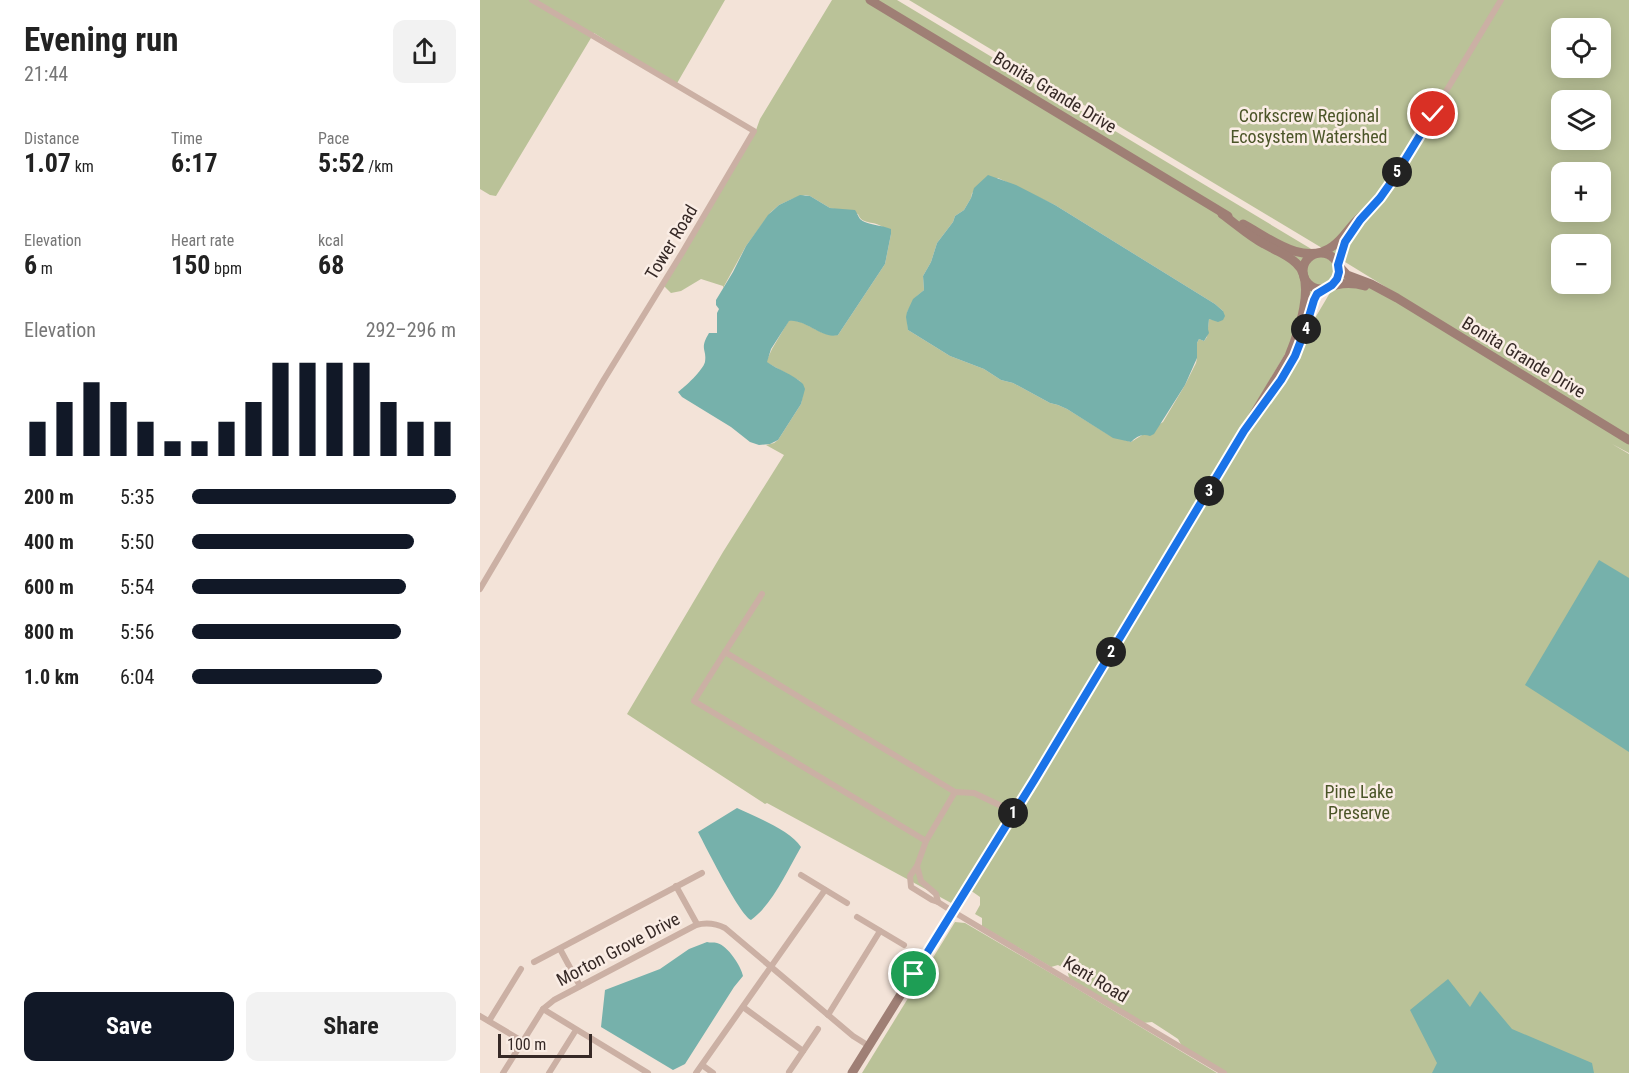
<!DOCTYPE html>
<meta charset="utf-8">
<style>
body{margin:0;font-family:"Roboto Condensed",sans-serif;background:#f2f2f2;color:#222;height:100vh;display:flex;flex-direction:column;font-size:22px;white-space:nowrap}
*{box-sizing:border-box;margin:0}
p{font-size:20px;color:#767676}
.icon{flex:none;width:33px;height:33px;fill:none;stroke:currentColor;stroke-width:2;stroke-linecap:round;stroke-linejoin:round}
.map{position:relative;flex:1;overflow:hidden}
.panel{display:flex;flex-direction:column;background:#fff;width:480px}
.panel>*{flex:none}
.controls{position:absolute;left:1071px;top:18px;display:grid;gap:12px}
.controls a{display:grid;place-items:center;width:60px;height:60px;border-radius:12px;background:#fff;box-shadow:0 3px 15px #0003;font-size:30px}
.scale{position:absolute;left:18px;bottom:15px;width:94px;box-sizing:border-box;padding-left:6px;border:3px solid #362926;border-top:0;font-size:16px;line-height:21px;white-space:nowrap;color:#362926;-webkit-text-stroke:4px #faede5;paint-order:stroke}
.pin{position:absolute;display:grid;place-items:center;width:51px;height:51px;color:#fff;margin:-26px;border:3px solid #fff;border-radius:50%;box-shadow:0 2px 6px #0007}
.km{position:absolute;width:30px;height:30px;margin:-15px;border-radius:50%;background:#222;color:#fff;font-size:16px;line-height:30px;text-align:center}
.round{display:grid;place-items:center;flex:none;width:63px;height:63px;border-radius:12px;background:#f2f2f2}
.overview{display:flex;align-items:center;justify-content:space-between;height:102px;padding:0 24px}
h1{font-size:33px;font-weight:700;line-height:45px}
.stats{display:grid;grid-template-columns:repeat(3,1fr);gap:9px;height:102px;padding:6px 24px}
.stats div{display:grid;align-content:center}
.stats b{font-size:26px;font-weight:700}
.stats small{font-size:16px;font-weight:400}
.stats p{font-size:16px}
.chart{height:168px;padding:12px 24px}
.chart p{display:flex;justify-content:space-between}
.chart svg{width:100%;height:108px;margin-top:6px;stroke:#111827;stroke-width:6}
.action{display:flex;gap:12px;margin-top:auto;padding:12px 24px}
.action a{flex:1;height:69px;border-radius:12px;background:#111827;color:#fff;font-size:24px;font-weight:700;line-height:69px;text-align:center}
.action a+a{background:#f2f2f2;color:#222}
ul{padding:0 24px;list-style:none;font-size:20px}
li{display:grid;grid-template-columns:96px 72px 1fr;align-items:center;height:45px}
li i{height:15px;border-radius:8px;background:#111827}
main{display:flex;flex:1;min-height:0}
.map>svg:first-child{display:block}
.green{fill:#bac298;fill-rule:evenodd}
.water{fill:#76b1ab}
.lines{fill:none;stroke-linecap:round;stroke-linejoin:round}
.street{stroke:#cbb0a4;stroke-width:6}
.secondary{stroke:#9f7f75;stroke-width:9}
.route-casing{stroke:#fff;stroke-width:12}
.route{stroke:#1a73e8;stroke-width:8}
.labels{text-anchor:middle;dominant-baseline:central;stroke-width:5;stroke-linejoin:round;paint-order:stroke}
.street-label{font-size:18px;fill:#362926;stroke:#faede5}
.park-label{font-size:18px;fill:#4b5528;stroke:#faede5}
</style>
<main>
<section class="panel">
<div class="overview"><div><h1>Evening run</h1><p>21:44</p></div><a class="round"><svg class="icon" aria-label="share" viewBox="0 0 24 24"><path d="M12 15V3M7 8l5-5 5 5M5 13v7h14v-7"/></svg></a></div>
<div class="stats">
<div><p>Distance</p><b>1.07<small> km</small></b></div>
<div><p>Time</p><b>6:17</b></div>
<div><p>Pace</p><b>5:52<small> /km</small></b></div>
</div>
<div class="stats">
<div><p>Elevation</p><b>6<small> m</small></b></div>
<div><p>Heart rate</p><b>150<small> bpm</small></b></div>
<div><p>kcal</p><b>68</b></div>
</div>
<div class="chart"><p><span>Elevation</span>292–296 m</p>
<svg viewBox="0 0 160 44" preserveAspectRatio="none"><path d="M5 44V30M15 44V22M25 44V14M35 44V22M45 44V30M55 44V38M65 44V38M75 44V30M85 44V22M95 44V6M105 44V6M115 44V6M125 44V6M135 44V22M145 44V30M155 44V30"/></svg>
</div>
<ul>
<li><b>200 m</b>5:35<i style="width:100%"></i></li>
<li><b>400 m</b>5:50<i style="width:84%"></i></li>
<li><b>600 m</b>5:54<i style="width:81%"></i></li>
<li><b>800 m</b>5:56<i style="width:79%"></i></li>
<li><b>1.0 km</b>6:04<i style="width:72%"></i></li>
</ul>
<div class="action"><a>Save</a><a>Share</a></div>
</section>
<div class="map">
<svg width="1149" height="1073" viewBox="0 0 1149 1073">
<rect width="100%" height="100%" fill="#f3e3d8"/>
<g class="green">
<path d="M0,0h245l-49,85 -82,-52 -98,163 -6,-1 -10,-6z"/>
<path d="M352,0h65l441,265c-127,214 -254,428 -385,639l-186,-101 -2,1 -138,-90 96,-162 61,-97 -18,-10 8,-2 4,-3 23,-36 2,-10 -3,-13 -34,-19 6,-13 17,-29c19,0 30,17 49,15l47,-71 6,-30c-4,-4 -7,-7 -12,-9 -9,-4 -17,-1 -21,-11l-28,-6 -20,-12 -5,-1 -13,4 -13,6 -8,7 -25,34 -23,42v-2l-22,-7 -20,12 -10,2 -7,-7 92,-156 4,-11zM518,178l57,27 160,99 8,7 -9,9 -5,-1 -2,18 -3,4 -5,-2 -2,4v15l-1,5 -11,22 -22,37 -32,20 -22,-7 -42,-26 -9,-4 -8,-2 -37,-20 -12,-3 -17,-11 -34,-13 -42,-26 -1,-18 10,-16 7,-6 -1,-14 8,-14 6,-19 16,-21 2,-6 9,-6 7,-12 1,-5z"/>
<path d="M429,0h720v436l-297,-182zM1082,28h38v40h-38zM1082,100h38v40h-38zM1082,172h38v40h-38zM1082,244h38v40h-38z"/>
<path d="M864,269l285,175v9l-17,-9 17,10v619h-407l-38,-23 -6,-11 -9,-6 -17,-11 -9,1 -73,-42 -3,-11 -9,-5 -7,2 -69,-41v-8l-7,-4 5,-9v-8l-10,-7 227,-372z"/>
<path d="M475,922l10,1 96,56 156,94h-355z"/>
</g>
<g class="water">
<path d="M508,175l28,10 39,20 160,99 8,7 2,5 -2,4 -5,2 -9,-3 -1,10 1,4 -5,8 -5,-2 -2,4v15l-12,27 -31,49 -4,2c-8,-3 -14,1 -19,6l-18,-4 -46,-29 -9,-4 -8,-2 -37,-20 -12,-3 -17,-11 -34,-13 -42,-26 -2,-13 1,-5 6,-13 11,-9 -1,-14 8,-14 6,-19 16,-21 2,-6 9,-6 7,-12 3,-10z"/>
<path d="M320,195l10,1 20,12 25,2c2,3 3,6 5,9 6,6 22,6 31,10v5l-6,30 -47,71c-15,5 -32,-16 -49,-14l-18,28 -4,13c11,8 26,12 36,22l2,5 -4,15 -23,36 -8,4 -11,1 -9,-3 -19,-15 -49,-30 -4,-5c7,-5 25,-22 27,-30 2,-14 -6,-12 4,-29h8v-20l2,-4 -3,-4v-5l17,-28 13,-26 22,-31 11,-10z"/>
<path d="M1119,560l30,18v174l-104,-67z"/>
<path d="M257,808c19,9 53,22 64,39 -14,24 -28,57 -50,73 -12,-6 -45,-73 -53,-88z"/>
<path d="M227,942c3,1 7,0 10,1 11,3 24,23 26,33l-9,11 -49,77 -12,6 -72,-43 4,-37 55,-21 29,-20z"/>
<path d="M968,979l22,28 10,-16 32,38 80,34 2,10h-162l5,-10 -27,-53z"/>
</g>
<g class="lines">
<g class="street">
<path d="M912,181l109,-181"/>
<path d="M0,589l123,-208 79,-128 72,-122 -222,-131"/>
<path d="M245,652l37,-58"/>
<path d="M534,812l-40,-19 -19,-1 -29,49 -9,25 4,15 15,13 2,8 14,9 272,162"/>
<path d="M446,841l-232,-140 31,-49 230,140"/>
<path d="M437,866l-7,10 1,11 21,13 6,2"/>
<path d="M321,875l46,28"/>
<path d="M196,886l21,38"/>
<path d="M377,917l47,28"/>
<path d="M80,949l20,37"/>
<path d="M54,962l168,-89"/>
<path d="M263,1007l60,44"/>
<path d="M63,1009l105,64"/>
<path d="M348,1015l52,-84"/>
<path d="M0,1016l42,25"/>
<path d="M9,1021l32,-52"/>
<path d="M222,1065l11,8"/>
<path d="M309,1072l29,-43"/>
<path d="M23,1073l40,-64 11,-9 142,-75c11,-3 19,-2 29,3l128,108 16,10"/>
<path d="M69,1073l27,-43"/>
<path d="M216,1073l129,-183"/>
</g>
<g class="secondary">
<path d="M390,0l358,216"/>
<path d="M883,216l17,-18 12,-17"/>
<path d="M763,224c25,13 61,44 90,22 13,-9 19,-25 33,-33"/>
<path d="M871,233l-9,15 -4,17 9,10 24,9 26,14 232,142"/>
<circle cx="841" cy="271" r="18"/>
<path d="M819,347l15,-47c10,-17 34,-19 51,-14"/>
<path d="M372,1073l183,-294 254,-423c9,-22 28,-75 7,-93 -9,-9 -22,-13 -32,-19 -15,-8 -28,-20 -42,-30"/>
</g>
</g>
<g class="lines">
<g class="route-casing">
<path id="route" d="M434,974l121,-195 209,-348 37,-51 14,-24 10,-26 9,-30 3,-6 15,-9 5,-6 2,-7 -1,-7 7,-23 15,-22 20,-22 12,-17 41,-67"/>
</g>
<use href="#route" class="route"/>
</g>
<g class="labels">
<g class="street-label">
<text transform="translate(575 92) rotate(31)">Bonita Grande Drive</text>
<text transform="translate(191 242) rotate(-59)">Tower Road</text>
<text transform="translate(1044 357) rotate(31)">Bonita Grande Drive</text>
<text transform="translate(138 949) rotate(-28)">Morton Grove Drive</text>
<text transform="translate(616 979) rotate(31)">Kent Road</text>
</g>
<g class="park-label">
<text x="829" y="115">Corkscrew Regional<tspan x="829" dy="21">Ecosystem Watershed</tspan></text>
<text x="879" y="791">Pine Lake<tspan x="879" dy="21">Preserve</tspan></text>
</g>
</g>
</svg>
<div class="controls">
<a><svg class="icon" aria-label="locate" viewBox="0 0 24 24"><circle cx="12" cy="12" r="6"/><path d="M12 2v4M12 18v4M2 12h4M18 12h4"/></svg></a>
<a><svg class="icon" aria-label="layers" viewBox="0 0 24 24"><path d="M12 4l9 5-9 5-9-5zM3 14l9 5 9-5"/></svg></a>
<a>+</a>
<a>−</a>
</div>
<div class="scale">100 m</div>
<div class="pin" style="left:434px;top:974px;background:#1e9e55"><svg class="icon" aria-label="arrive" viewBox="0 0 24 24"><path d="M6 21V4h12l-3 4 3 4H6"/></svg></div>
<div class="pin" style="left:953px;top:114px;background:#d93025"><svg class="icon" aria-label="check" viewBox="0 0 24 24"><path d="M5 12l5 5 9-10"/></svg></div>
<b class="km" style="left:533px;top:813px">1</b>
<b class="km" style="left:631px;top:652px">2</b>
<b class="km" style="left:729px;top:491px">3</b>
<b class="km" style="left:826px;top:329px">4</b>
<b class="km" style="left:917px;top:172px">5</b>
</div>
</main>
